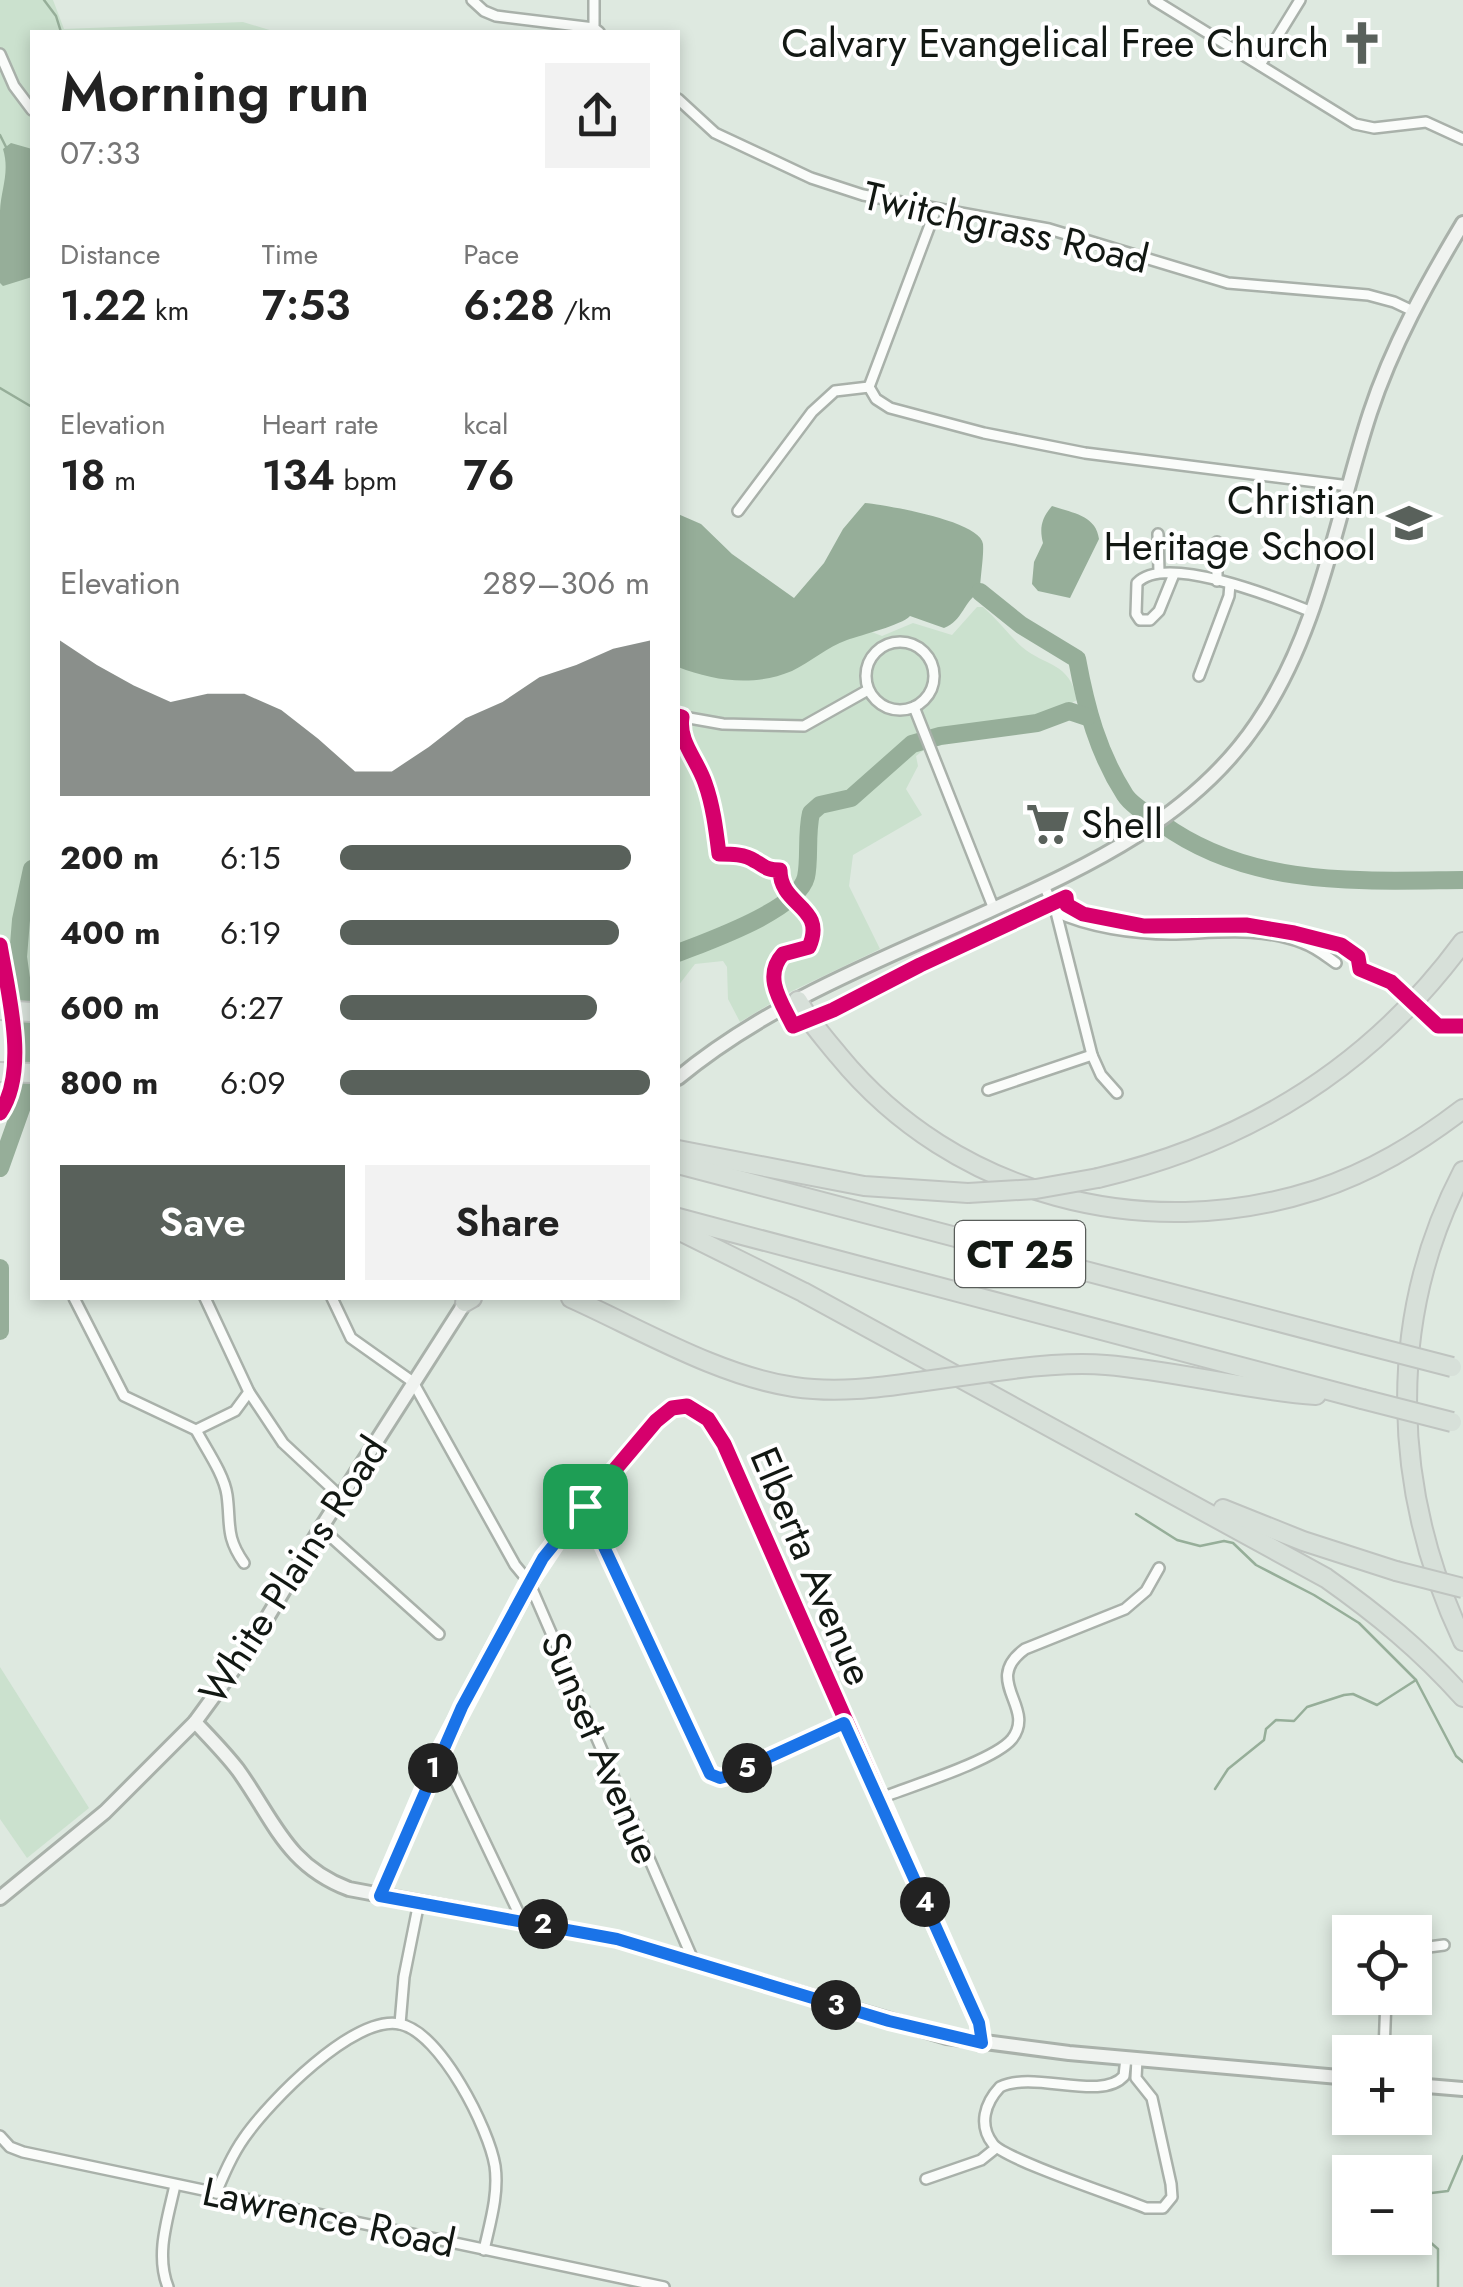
<!DOCTYPE html>
<meta charset="utf-8">
<style>
body{margin:0;font-family:Jost,sans-serif;background:#f2f2f2;color:#222;height:100vh;display:flex;flex-direction:column;font-size:38px;white-space:nowrap}
*{box-sizing:border-box;margin:0}
p{font-size:32px;color:#767676}
.icon{flex:none;width:55px;height:55px;fill:none;stroke:currentColor;stroke-width:2;stroke-linecap:round;stroke-linejoin:round}
.map{position:relative;flex:1;overflow:hidden}
.panel{position:absolute;left:30px;top:30px;width:650px;height:1270px;display:flex;flex-direction:column;background:#fff;border-radius:0px;box-shadow:0 5px 15px #0003}
.panel>*{flex:none}
.tools{position:absolute;left:1332px;top:1915px;display:grid;gap:20px}
.tools a{display:grid;place-items:center;width:100px;height:100px;border-radius:0px;background:#fff;box-shadow:0 5px 15px #0003;font-size:50px}
.pin{position:absolute;display:grid;place-items:center;width:85px;height:85px;color:#fff;margin:-42px;border-radius:20px;box-shadow:0 5px 15px #0006}
.km{position:absolute;width:50px;height:50px;margin:-25px;border-radius:50%;background:#222;color:#fff;font-size:28px;line-height:50px;text-align:center}
.round{display:grid;place-items:center;flex:none;width:105px;height:105px;border-radius:0px;background:#f2f2f2}
.overview{display:flex;align-items:center;justify-content:space-between;height:170px;padding:0 30px}
h1{font-size:55px;font-weight:600;line-height:75px}
.figures{display:grid;grid-template-columns:repeat(3,1fr);gap:15px;height:170px;padding:10px 30px}
.figures div{display:grid;align-content:center}
.figures b{font-size:42px;font-weight:600}
.figures small{font-size:28px;font-weight:400}
.figures p{font-size:28px}
.chart{height:280px;padding:20px 30px}
.chart p{display:flex;justify-content:space-between}
.chart svg{width:100%;height:180px;margin-top:10px;fill:#59615b;opacity:.7}
.primary-button{display:flex;gap:20px;margin-top:auto;padding:20px 30px}
.primary-button a{flex:1;height:115px;border-radius:0px;background:#59615b;color:#fff;font-size:40px;font-weight:600;line-height:115px;text-align:center}
.primary-button a+a{background:#f2f2f2;color:#222}
ul{padding:0 30px;list-style:none;font-size:32px}
li{display:grid;grid-template-columns:160px 120px 1fr;align-items:center;height:75px}
li i{height:25px;border-radius:12px;background:#59615b}
.map>svg:first-child{display:block}
.green{fill:#cbe1ce}
.water{fill:#96ae99}
.lines{fill:none;stroke-linecap:round;stroke-linejoin:round}
.stream{stroke:#96ae99;stroke-width:2.5}
.river{stroke:#96ae99;stroke-width:18}
.street-casing{stroke:#a9b1aa;stroke-width:14}
.secondary-casing{stroke:#a9b1aa;stroke-width:18}
.highway-casing{stroke:#bfc4c0;stroke-width:22}
.street{stroke:#fafcfa;stroke-width:9}
.secondary{stroke:#f0f3f0;stroke-width:12}
.highway{stroke:#d7e0d9;stroke-width:18}
.highway-bridge-casing{stroke:#bfc4c0;stroke-width:22;stroke-linecap:butt}
.highway-bridge{stroke:#d7e0d9;stroke-width:18}
.cycleway-casing{stroke:#fff;stroke-width:21}
.cycleway{stroke:#d6006c;stroke-width:15}
.route-casing{stroke:#fff;stroke-width:20}
.route{stroke:#1a73e8;stroke-width:12}
.labels{text-anchor:middle;dominant-baseline:central;stroke-width:8;stroke-linejoin:round;paint-order:stroke}
.shield{fill:#fff;stroke:#595d5a;stroke-width:2.5}
.shield-label{font-size:38px;font-weight:bold;fill:#121813}
.poi-label{font-size:40px;fill:#121813;stroke:#fff;text-anchor:end}
.street-label{font-size:40px;fill:#121813;stroke:#fff}
</style>
<div class="map">
<svg width="1463" height="2287" viewBox="0 0 1463 2287">
<rect width="100%" height="100%" fill="#dee9e0"/>
<g class="green">
<path d="M0,0h53l11,29 179,-7 33,10h-244v968l-32,-4z"/>
<path d="M977,607h6c14,12 26,28 39,40 24,20 48,15 55,53l-13,7 -130,35 -18,14 2,10 -12,23 16,26 -69,40 -4,31 31,63 -90,43 -50,30 -12,-23 -1,-32 -4,-6 -28,3 -17,22v-329l186,-28 18,7 31,-13 39,12z"/>
<path d="M0,1667l89,141 -62,50 -27,-39z"/>
</g>
<g class="water">
<path d="M11,143l21,6v128l-29,9 -3,-3c0,-24 0,-48 0,-72 1,-22 10,-39 3,-62z"/>
<path d="M865,503c21,2 116,18 118,41 1,13 -3,33 -3,48 -16,8 -17,29 -36,36l-34,-12c-8,9 -49,19 -63,24 -20,7 -36,22 -55,31 -38,16 -78,10 -114,-4v-153l23,10 31,30 62,44 30,-35 19,-34z"/>
<path d="M1052,506c20,7 44,9 47,33l-29,59 -32,-7 -6,-7 2,-22 9,-19c-4,-16 -1,-25 9,-37z"/>
</g>
<g class="lines">
<g class="stream">
<path d="M44,0l12,16 5,16"/>
<path d="M0,135l6,12"/>
<path d="M0,388l32,19"/>
<path d="M1136,1514l41,26 23,6 24,-5 9,2 23,22 58,30 45,28 57,57 40,76 7,6"/>
<path d="M1215,1789l13,-20 36,-29 2,-11 10,-9 18,1 13,-14 37,-12 9,-1 24,11 39,-25"/>
<path d="M1415,2195l33,-4 15,-35"/>
<path d="M1415,2229l23,20v38"/>
</g>
<g class="river">
<path d="M980,592l41,33 56,34c9,49 21,94 48,136 8,12 25,20 36,28 89,65 197,58 302,57"/>
<path d="M678,953c30,-12 120,-43 128,-76 4,-18 0,-42 5,-64l9,-8 31,-7 61,-54 28,-8 97,-13 32,-12 18,6"/>
<path d="M0,1168l27,-76 4,-43 -13,-92 3,-37 11,-51"/>
<path d="M0,1268v63"/>
</g>
<g class="street-casing">
<g id="street">
<path d="M472,0l12,11 12,5 98,12 -2,4"/>
<path d="M594,0v28l5,4"/>
<path d="M1154,0l201,124 19,4 52,-6 37,17"/>
<path d="M0,54l14,32 18,24"/>
<path d="M1260,65l40,-65"/>
<path d="M678,99l37,34 96,45 52,17 186,34 179,54 140,12 26,7 19,9"/>
<path d="M869,387l7,12 14,9 94,25 101,20 264,33"/>
<path d="M869,387l67,-178"/>
<path d="M738,511l74,-99 23,-21 34,-4"/>
<path d="M1158,534l1,38"/>
<path d="M1174,574l-15,37 -9,9h-10l-4,-6 1,-31c28,-30 140,15 175,29"/>
<path d="M1217,581v-39"/>
<circle cx="900" cy="676" r="34"/>
<path d="M1199,676l30,-80 1,-12"/>
<path d="M914,707l80,202"/>
<path d="M678,716l45,8 81,2 64,-36"/>
<path d="M1045,888l11,24 36,143 9,20 16,18"/>
<path d="M1056,912c32,15 78,22 115,22 44,-1 89,-8 132,9 12,4 23,13 33,20"/>
<path d="M988,1090l104,-35"/>
<path d="M74,1298l50,98 72,34"/>
<path d="M205,1298l44,94 34,51 58,54"/>
<path d="M332,1298l19,40 62,44 102,183 14,17 165,380"/>
<path d="M585,1506l125,268 10,4 8,-1 117,-54"/>
<path d="M321,1528l118,106"/>
<path d="M244,1563c-19,-27 -13,-39 -17,-68 -3,-21 -21,-46 -31,-65l39,-19 14,-19"/>
<path d="M441,1750l81,170"/>
<path d="M878,1799c30,-12 116,-38 134,-60 25,-32 -31,-58 13,-90l100,-40 21,-18 13,-23"/>
<path d="M379,1896l62,-146 88,-168 34,-51 93,-110 16,-13 15,-2 21,13 16,25 255,579 3,20"/>
<path d="M1415,1952l6,-4 23,-3"/>
<path d="M400,2024l4,-47 15,-75"/>
<path d="M1384,2052l2,-54"/>
<path d="M1126,2058l-2,18c-23,26 -90,-6 -124,11 -15,16 -22,38 -7,57 13,16 126,53 153,64h17l9,-11 -1,-13 -19,-86 -16,-20 1,-19"/>
<path d="M0,2136l10,11 13,5 641,135"/>
<path d="M926,2179l55,-19 15,-12"/>
<path d="M216,2193c8,-19 16,-38 28,-55 24,-35 110,-124 156,-114 41,9 89,105 95,142 4,28 -5,57 -11,84"/>
<path d="M168,2287c-13,-33 0,-69 7,-102"/>
</g>
</g>
<g class="secondary-casing">
<g id="secondary">
<path d="M678,1078c90,-75 205,-119 311,-167 101,-46 204,-93 268,-188 63,-92 79,-206 113,-310 22,-67 57,-130 93,-190"/>
<path d="M195,1722c15,16 30,31 43,48 36,50 48,95 111,119l268,50 330,98 122,16 281,25"/>
<path d="M0,1898l105,-86 90,-90 54,-74 72,-120 147,-230"/>
<path d="M1415,2085l48,4"/>
</g>
</g>
<g class="highway-casing">
<g id="highway">
<path d="M798,1001c11,20 26,37 41,55 115,140 306,189 477,134 55,-18 101,-46 147,-81"/>
<path d="M0,1010l32,2"/>
<path d="M0,1072l32,1"/>
<path d="M678,1150l186,36 104,7"/>
<path d="M678,1164l685,180"/>
<path d="M1463,1171c-78,149 -71,320 0,470"/>
<path d="M1098,1178c150,-35 273,-111 365,-236"/>
<path d="M678,1218l684,181"/>
<path d="M678,1230l125,62 523,286c51,36 95,72 137,119"/>
<path d="M571,1298c69,31 148,78 223,89 42,6 83,1 124,-5"/>
<path d="M465,1302l7,-4"/>
<path d="M997,1371c36,-5 73,-9 109,-6 71,6 139,25 210,30"/>
<path d="M1223,1509l80,32 93,30"/>
</g>
</g>
<use href="#street" class="street"/>
<use href="#secondary" class="secondary"/>
<use href="#highway" class="highway"/>
<g class="highway-bridge-casing">
<g id="highway-bridge">
<path d="M968,1193l68,-4 62,-11"/>
<path d="M1363,1344l89,23"/>
<path d="M918,1382l79,-11"/>
<path d="M1362,1399l90,23"/>
<path d="M1396,1571l67,17"/>
</g>
</g>
<use href="#highway-bridge" class="highway-bridge"/>
<g class="cycleway-casing">
<g id="cycleway">
<path d="M678,716l4,1c-4,25 15,42 23,66 8,22 11,47 14,71 12,0 26,0 36,7 11,6 11,9 25,9 0,37 47,36 29,77l-26,7c-21,23 -1,49 10,72l40,-16 87,-45 146,-68 1,8 16,9 61,12 102,-1 48,8 47,12 17,12 2,12 31,13 47,44h25"/>
<path d="M0,945c8,48 29,126 0,168"/>
<path d="M379,1896l62,-146 88,-168 34,-51 93,-110 16,-13 15,-2 21,13 16,25 255,579 3,20"/>
</g>
</g>
<use href="#cycleway" class="cycleway"/>
</g>
<g class="lines">
<g class="route-casing">
<path id="route" d="M585,1506l125,268 10,4 8,-2 116,-53 135,300 3,20 -93,-22 -272,-82 -237,-43 82,-189 81,-149z"/>
</g>
<use href="#route" class="route"/>
</g>
<defs>
<g id="church-bare" transform="scale(3.45)"><path d="M-1.2-6h2.4v3.5h3.3v2.4h-3.3V6h-2.4V-.1h-3.3v-2.4h3.3Z" fill="#59615b" stroke="#fff" stroke-width="2.5" paint-order="stroke"/></g>
<g id="school-bare" transform="scale(3.45)"><path d="M0-5L7-2L0 1L-7-2ZM-4 1L0 2.5L4 1V4Q0 6-4 4Z" fill="#59615b" stroke="#fff" stroke-width="2.5" paint-order="stroke"/></g>
<g id="supermarket-bare" transform="scale(3.45)"><path d="M-6-5.5h2.5l.6 2H6L4.5 2H-2.5L-4.4-4H-6ZM-1.5 3.2a1.3 1.3 0 1 0 .1 0ZM3 3.2a1.3 1.3 0 1 0 .1 0Z" fill="#59615b" stroke="#fff" stroke-width="2.5" paint-order="stroke"/></g>
</defs>
<g fill-rule="evenodd">
<use href="#church-bare" x="1362" y="43"/>
<use href="#school-bare" x="1409" y="523"/>
<use href="#supermarket-bare" x="1048" y="824"/>
</g>
<g class="labels">
<rect class="shield" x="955" y="1221" width="130" height="66" rx="8"/>
<g class="shield-label">
<text x="1020" y="1254">CT 25</text>
</g>
<g class="poi-label">
<text x="1329" y="43">Calvary Evangelical Free Church</text>
<text x="1376" y="500">Christian<tspan x="1376" dy="46">Heritage School</tspan></text>
<text x="1081" y="824" text-anchor="start">Shell</text>
</g>
<g class="street-label">
<text transform="translate(1006 227) rotate(13)">Twitchgrass Road</text>
<text transform="translate(812 1566) rotate(67)">Elberta Avenue</text>
<text transform="translate(293 1570) rotate(-57)">White Plains Road</text>
<text transform="translate(601 1748) rotate(67)">Sunset Avenue</text>
<text transform="translate(329 2217) rotate(12)">Lawrence Road</text>
</g>
</g>
</svg>
<div class="tools">
<a><svg class="icon" aria-label="locate" viewBox="0 0 24 24"><circle cx="12" cy="12" r="6"/><path d="M12 2v4M12 18v4M2 12h4M18 12h4"/></svg></a>
<a>+</a>
<a>−</a>
</div>
<div class="pin" style="left:585px;top:1506px;background:#1e9e55"><svg class="icon" aria-label="arrive" viewBox="0 0 24 24"><path d="M6 21V4h12l-3 4 3 4H6"/></svg></div>
<b class="km" style="left:433px;top:1768px">1</b>
<b class="km" style="left:543px;top:1924px">2</b>
<b class="km" style="left:836px;top:2005px">3</b>
<b class="km" style="left:925px;top:1902px">4</b>
<b class="km" style="left:747px;top:1768px">5</b>
<section class="panel">
<div class="overview"><div><h1>Morning run</h1><p>07:33</p></div><a class="round"><svg class="icon" aria-label="share" viewBox="0 0 24 24"><path d="M12 15V3M7 8l5-5 5 5M5 13v7h14v-7"/></svg></a></div>
<div class="figures">
<div><p>Distance</p><b>1.22<small> km</small></b></div>
<div><p>Time</p><b>7:53</b></div>
<div><p>Pace</p><b>6:28<small> /km</small></b></div>
</div>
<div class="figures">
<div><p>Elevation</p><b>18<small> m</small></b></div>
<div><p>Heart rate</p><b>134<small> bpm</small></b></div>
<div><p>kcal</p><b>76</b></div>
</div>
<div class="chart"><p><span>Elevation</span>289–306 m</p>
<svg viewBox="0 0 160 44" preserveAspectRatio="none"><path d="M0 44V6L10 12L20 17L30 21L40 19L50 19L60 23L70 30L80 38L90 38L100 32L110 25L120 21L130 15L140 12L150 8L160 6V44z"/></svg>
</div>
<ul>
<li><b>200 m</b>6:15<i style="width:94%"></i></li>
<li><b>400 m</b>6:19<i style="width:90%"></i></li>
<li><b>600 m</b>6:27<i style="width:83%"></i></li>
<li><b>800 m</b>6:09<i style="width:100%"></i></li>
</ul>
<div class="primary-button"><a>Save</a><a>Share</a></div>
</section>
</div>
